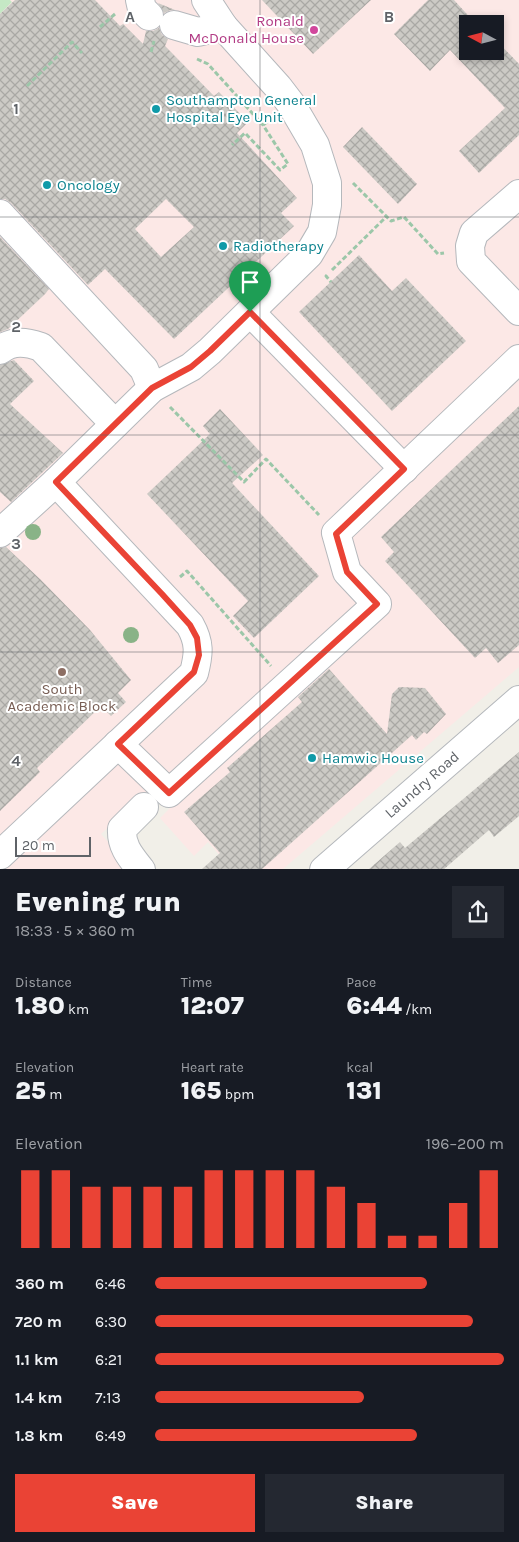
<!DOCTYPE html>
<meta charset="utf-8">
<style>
body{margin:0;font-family:Karla,sans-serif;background:#242831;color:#f1f3f6;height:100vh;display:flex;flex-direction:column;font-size:19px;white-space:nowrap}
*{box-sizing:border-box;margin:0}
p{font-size:16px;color:#9ea1a6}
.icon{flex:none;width:28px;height:28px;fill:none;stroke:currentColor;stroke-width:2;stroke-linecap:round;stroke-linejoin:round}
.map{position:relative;height:869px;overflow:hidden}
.panel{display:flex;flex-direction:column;background:#171b24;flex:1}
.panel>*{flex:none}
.needle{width:32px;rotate:277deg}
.tools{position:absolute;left:459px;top:15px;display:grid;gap:10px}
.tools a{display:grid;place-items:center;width:45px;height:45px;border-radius:0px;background:#171b24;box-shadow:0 2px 8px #0003;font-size:25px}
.scale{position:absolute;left:15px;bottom:12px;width:76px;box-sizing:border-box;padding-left:5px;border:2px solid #5f6368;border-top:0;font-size:14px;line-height:18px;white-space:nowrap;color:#5f6368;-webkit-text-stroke:4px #fff;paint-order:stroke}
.pin{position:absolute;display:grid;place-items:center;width:42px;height:42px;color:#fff;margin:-51px -21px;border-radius:50% 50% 50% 0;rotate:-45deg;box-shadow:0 0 5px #0007}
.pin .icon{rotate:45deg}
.round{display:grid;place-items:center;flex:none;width:52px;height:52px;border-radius:0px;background:#242831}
.headline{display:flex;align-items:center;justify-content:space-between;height:85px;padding:0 15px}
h1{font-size:28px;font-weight:800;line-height:38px}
.stats{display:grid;grid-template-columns:repeat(3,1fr);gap:8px;height:85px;padding:5px 15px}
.stats div{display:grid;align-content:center}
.stats b{font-size:25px;font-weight:800}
.stats small{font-size:14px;font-weight:400}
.stats p{font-size:14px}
.chart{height:140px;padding:10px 15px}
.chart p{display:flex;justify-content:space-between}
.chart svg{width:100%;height:90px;margin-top:5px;stroke:#ea4335;stroke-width:6}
.cta{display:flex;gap:10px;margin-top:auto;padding:10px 15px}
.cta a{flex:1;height:58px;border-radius:0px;background:#ea4335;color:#fff;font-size:20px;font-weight:800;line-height:58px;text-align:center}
.cta a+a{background:#242831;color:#f1f3f6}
ul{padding:0 15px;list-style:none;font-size:16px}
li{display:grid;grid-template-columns:80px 60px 1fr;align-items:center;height:38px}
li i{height:12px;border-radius:6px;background:#ea4335}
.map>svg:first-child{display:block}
.medical{fill:#fce8e6;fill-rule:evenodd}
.garden{fill:#c5e8c5}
.building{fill:url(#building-cross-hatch);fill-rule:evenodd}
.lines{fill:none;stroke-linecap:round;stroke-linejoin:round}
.minor-casing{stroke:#b5b8bc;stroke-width:30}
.path{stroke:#9cc7a9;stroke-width:3;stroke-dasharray:5 2.5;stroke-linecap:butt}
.minor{stroke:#fff;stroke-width:28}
.tree{fill:#89b387}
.route-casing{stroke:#fff;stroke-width:10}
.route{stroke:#ea4335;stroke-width:6}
.grid{fill:none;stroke:#5f6368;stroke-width:1;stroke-opacity:0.55}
.hotel-dot{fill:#d1479c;stroke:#fff;stroke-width:2}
.culture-dot{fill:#0f9aa8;stroke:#fff;stroke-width:2}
.education-dot{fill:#8d6e63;stroke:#fff;stroke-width:2}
.labels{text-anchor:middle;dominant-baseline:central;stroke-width:4;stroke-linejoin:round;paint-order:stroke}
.hotel-label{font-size:15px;fill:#b23c85;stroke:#fff;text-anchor:end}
.culture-label{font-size:15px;fill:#0d838f;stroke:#fff;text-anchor:start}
.education-label{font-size:15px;fill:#785e54;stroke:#fff}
.street-label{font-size:15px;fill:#5f6368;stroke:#fff}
.grid-label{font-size:16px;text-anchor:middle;font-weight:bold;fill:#5f6368;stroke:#fff;stroke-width:4;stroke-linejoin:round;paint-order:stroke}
</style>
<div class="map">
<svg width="519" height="870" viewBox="0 0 519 870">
<defs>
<pattern id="building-cross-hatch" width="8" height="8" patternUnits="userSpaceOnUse" patternTransform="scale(1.25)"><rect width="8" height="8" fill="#cccac5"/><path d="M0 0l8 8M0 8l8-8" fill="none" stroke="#a9a8a4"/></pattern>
</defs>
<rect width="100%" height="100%" fill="#f1efe8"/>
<path class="medical" d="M0,0h519v667l-236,202h-51l-24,-27 -14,14 -34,-38 11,-11 -19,-21 -51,48 31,35 -132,1zM468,24h27v27h-27z"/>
<path class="garden" d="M0,0h10l2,2 -12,12z"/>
<g class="building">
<path d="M15,0h80l25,26 3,-2 20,20 3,-13h7l6,-3 3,7 6,4 -3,7 49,50 5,-4 29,30 -11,11 60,65 -16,15 13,13 -120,113 -69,-70 -17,16 -77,-82 -6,-4h-5v-185zM166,199l28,28 -33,30 -26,-28z"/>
<path d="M262,0h109l-58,54z"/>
<path d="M428,0h26l22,24h-8v27h27v-12l24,25v71l-40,38 -20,-22 46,-43 -55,-58 -20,21 -36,-37z"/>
<path d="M158,3l17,7h-5l-6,3z"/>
<path d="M362,127l55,57 -19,20 -55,-57z"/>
<path d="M0,237l49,52 -4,5 -37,35 -8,3z"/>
<path d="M359,255l33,36 14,-13 60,63 -74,70 -93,-99z"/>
<path d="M14,360l20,21 -24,23 53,49 -52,49 -11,-10v-127z"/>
<path d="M519,406v239l-21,18 -12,-15 -11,10 -90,-97 9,-9 -13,-15z"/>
<path d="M220,409l43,46 -31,28 87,93 -65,62 -21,-22 15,-15 -101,-107 63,-60 -7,-8z"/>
<path d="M6,547l35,33 49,50 41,50 -13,13 8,9 -15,14 -10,-10 -64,62 3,4 -40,39v-263z"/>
<path d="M329,669l58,65 5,-40 7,-7 26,1 21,26 -19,20 -3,-2 -8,8 -4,-5 -151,135h-60l19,-17 -36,-41 46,-40 -3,-4 75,-66 -4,-5z"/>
<path d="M519,752v64l-25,21 -5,-7 -46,40h-75l32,-28 5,6z"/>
</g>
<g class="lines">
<g class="minor-casing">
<g id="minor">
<path d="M140,0l2,9 7,7"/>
<path d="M174,25l24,7 25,-6"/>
<path d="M519,194l-45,39 -4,13 1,15 48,50"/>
<path d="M0,214l144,155 8,19"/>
<path d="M250,312l154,157"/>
<path d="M0,350c13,-10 26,-8 41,-3l74,77"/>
<path d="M0,533l56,-51 96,-94 39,-21 19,-16 99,-97 13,-22 5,-27v-22l-12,-38 -24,-41 -13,-17 -55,-61 -17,-26"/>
<path d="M118,744l51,49 208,-189 -30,-32 -11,-39 183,-174"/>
<path d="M0,855l194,-182c5,-20 6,-30 -4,-48l-134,-143"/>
<path d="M141,870c-11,-14 -20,-24 -19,-41l22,-22"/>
<path id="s1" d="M324,870l195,-170"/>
</g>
</g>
<g class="path">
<path d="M100,27l15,-13"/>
<path d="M151,52l3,-11"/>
<path d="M197,59l11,5 55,61 25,39 -8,6 -35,-37 -13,12"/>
<path d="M27,86l45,-44 10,11"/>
<path d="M263,125l8,-6"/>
<path d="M353,183l38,38 13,-4 34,37 6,-1"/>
<path d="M332,270l54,-53"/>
<path d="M327,275l-1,1 5,6"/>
<path d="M170,407l74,75 22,-23 53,56"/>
<path d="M180,577l7,-6 84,95"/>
</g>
<use href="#minor" class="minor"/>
</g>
<g class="tree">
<circle cx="33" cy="532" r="8"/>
<circle cx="131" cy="635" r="8"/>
</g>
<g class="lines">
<g class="route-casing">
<path id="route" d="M250,312l154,157 -68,65 11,38 30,32 -208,189 -51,-49 76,-72 5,-17 -2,-17 -7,-13 -28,-31 -106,-112 96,-94 39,-21 19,-16z"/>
</g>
<use href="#route" class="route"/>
</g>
<path class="grid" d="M260,0v870M0,217h519M0,435h519M0,652h519"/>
<circle class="hotel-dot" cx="314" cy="30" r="5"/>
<g class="culture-dot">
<circle cx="156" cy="109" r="5"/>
<circle cx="47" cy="185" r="5"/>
<circle cx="223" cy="246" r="5"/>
<circle cx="312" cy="758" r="5"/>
</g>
<circle class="education-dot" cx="62" cy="672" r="5"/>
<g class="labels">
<g class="hotel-label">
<text x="304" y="21">Ronald<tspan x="304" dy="17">McDonald House</tspan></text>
</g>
<g class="culture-label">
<text x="166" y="100">Southampton General<tspan x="166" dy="17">Hospital Eye Unit</tspan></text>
<text x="57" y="185">Oncology</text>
<text x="233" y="246">Radiotherapy</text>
<text x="322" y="758">Hamwic House</text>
</g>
<g class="education-label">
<text x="62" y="689">South<tspan x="62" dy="17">Academic Block</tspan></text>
</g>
<g class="street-label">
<text stroke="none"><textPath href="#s1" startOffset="130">Laundry Road</textPath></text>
</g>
</g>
<g class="grid-label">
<text x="130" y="22">A</text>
<text x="389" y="22">B</text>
<text x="16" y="114">1</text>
<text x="16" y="332">2</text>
<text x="16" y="549">3</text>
<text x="16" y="766">4</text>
</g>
</svg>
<div class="tools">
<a><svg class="needle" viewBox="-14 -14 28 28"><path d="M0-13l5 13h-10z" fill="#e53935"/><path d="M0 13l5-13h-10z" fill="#9ea1a6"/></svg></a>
</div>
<div class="scale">20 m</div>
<div class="pin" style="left:250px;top:312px;background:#1e9e55"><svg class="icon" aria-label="arrive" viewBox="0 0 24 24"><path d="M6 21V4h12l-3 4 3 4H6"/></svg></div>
</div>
<section class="panel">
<div class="headline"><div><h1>Evening run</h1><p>18:33 · 5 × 360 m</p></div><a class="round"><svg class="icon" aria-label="share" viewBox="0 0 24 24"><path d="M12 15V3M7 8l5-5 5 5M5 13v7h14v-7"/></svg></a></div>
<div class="stats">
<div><p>Distance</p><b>1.80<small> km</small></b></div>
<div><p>Time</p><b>12:07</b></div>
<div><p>Pace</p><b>6:44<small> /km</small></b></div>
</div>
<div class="stats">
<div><p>Elevation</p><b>25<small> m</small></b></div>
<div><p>Heart rate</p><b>165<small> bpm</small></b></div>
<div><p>kcal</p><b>131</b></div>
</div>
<div class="chart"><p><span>Elevation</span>196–200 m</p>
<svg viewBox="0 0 160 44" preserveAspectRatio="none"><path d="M5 44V6M15 44V6M25 44V14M35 44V14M45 44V14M55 44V14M65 44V6M75 44V6M85 44V6M95 44V6M105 44V14M115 44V22M125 44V38M135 44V38M145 44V22M155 44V6"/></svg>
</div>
<ul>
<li><b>360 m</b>6:46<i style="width:78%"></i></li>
<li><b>720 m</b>6:30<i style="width:91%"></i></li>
<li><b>1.1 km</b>6:21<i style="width:100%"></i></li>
<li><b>1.4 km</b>7:13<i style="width:60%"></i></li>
<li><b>1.8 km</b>6:49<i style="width:75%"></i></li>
</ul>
<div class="cta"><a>Save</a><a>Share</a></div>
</section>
